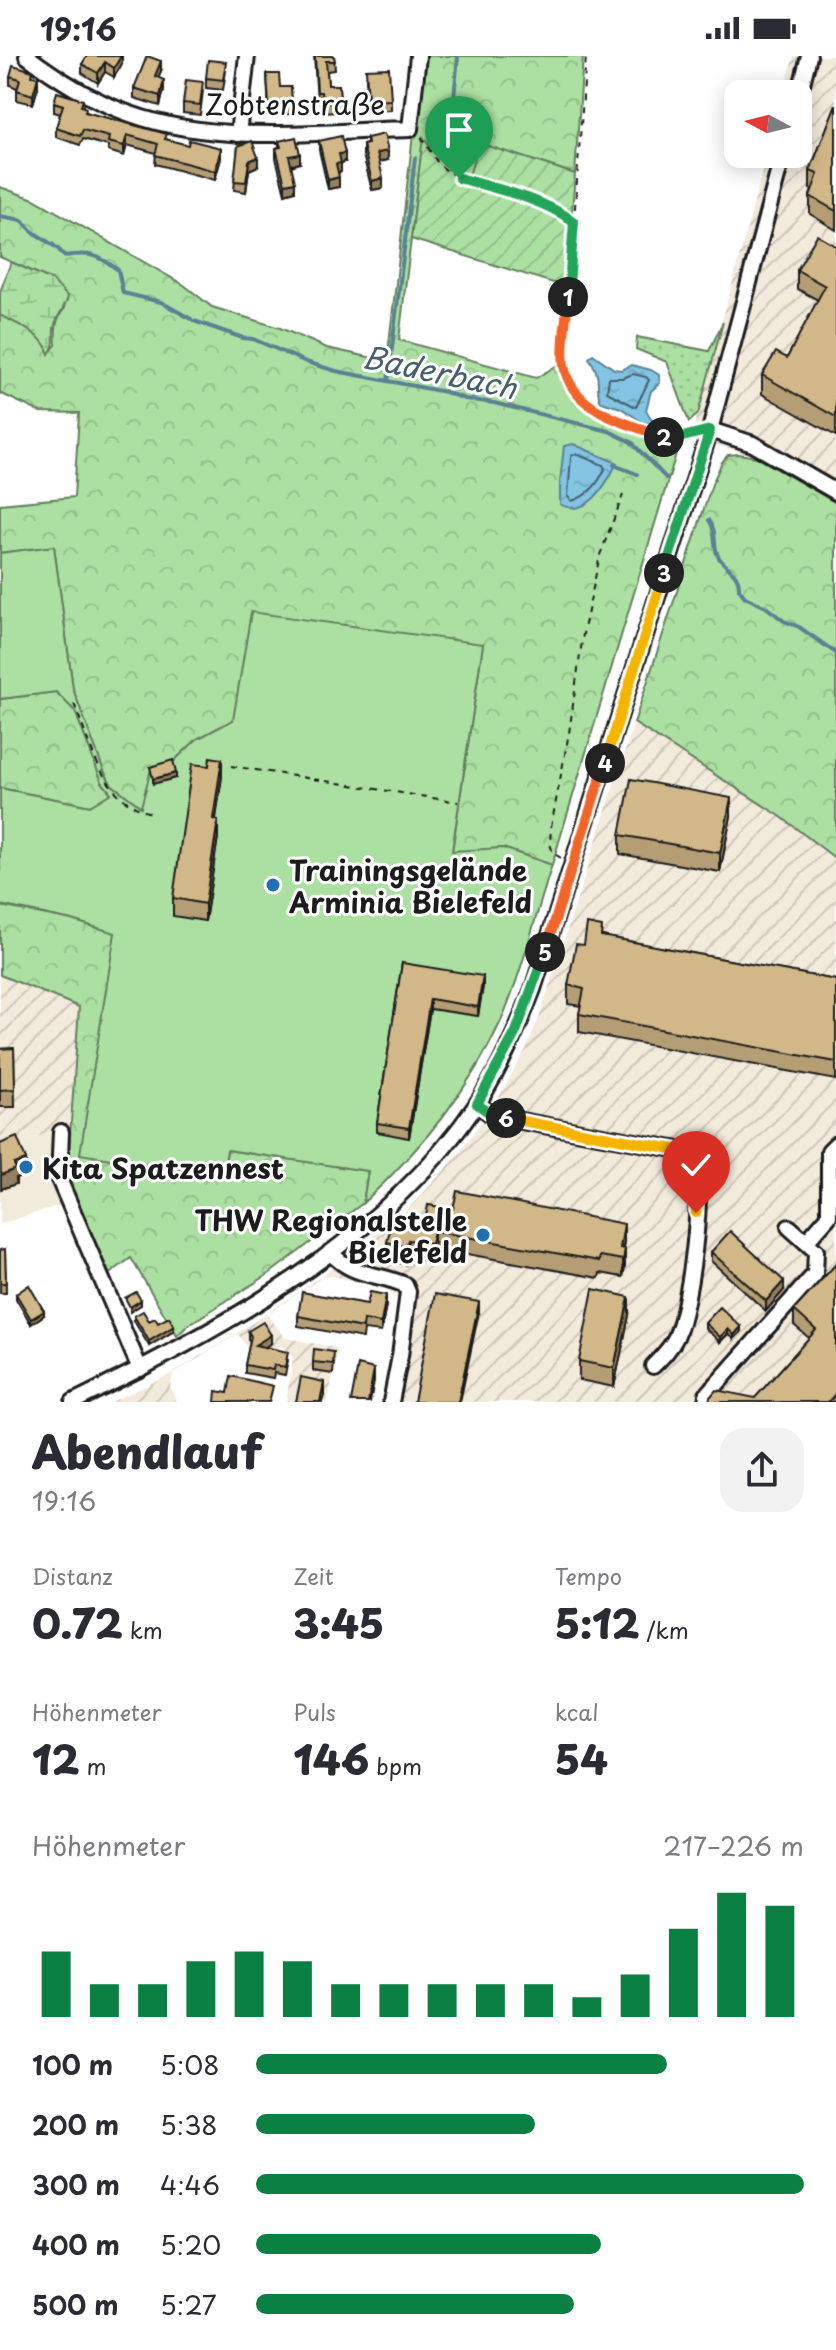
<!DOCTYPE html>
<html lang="de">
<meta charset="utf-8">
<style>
body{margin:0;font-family:"Playpen Sans",sans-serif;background:#f2f2f3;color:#2b2b33;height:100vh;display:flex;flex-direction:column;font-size:30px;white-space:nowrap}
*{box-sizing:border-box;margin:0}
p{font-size:26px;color:#7c7c81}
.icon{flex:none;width:44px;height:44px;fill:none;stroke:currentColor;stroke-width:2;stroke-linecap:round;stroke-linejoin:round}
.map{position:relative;height:1346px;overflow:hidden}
.details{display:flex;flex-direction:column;background:#fff;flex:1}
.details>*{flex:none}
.needle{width:52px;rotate:277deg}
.fabs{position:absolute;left:724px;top:24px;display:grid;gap:16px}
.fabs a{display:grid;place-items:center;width:88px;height:88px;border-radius:16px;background:#fff;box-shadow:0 4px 20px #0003;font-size:40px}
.pin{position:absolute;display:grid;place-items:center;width:68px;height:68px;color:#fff;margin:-82px -34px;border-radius:50% 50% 50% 0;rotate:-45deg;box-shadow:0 0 8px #0007}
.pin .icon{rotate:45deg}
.km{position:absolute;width:40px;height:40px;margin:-20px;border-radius:50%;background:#222;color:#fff;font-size:22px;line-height:40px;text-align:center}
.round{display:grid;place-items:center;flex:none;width:84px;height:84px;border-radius:24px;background:#f2f2f3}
.headline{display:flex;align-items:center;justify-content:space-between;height:136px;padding:0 32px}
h1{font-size:44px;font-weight:800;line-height:60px}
.figures{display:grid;grid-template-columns:repeat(3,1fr);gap:12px;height:136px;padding:8px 32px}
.figures div{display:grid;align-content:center}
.figures b{font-size:40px;font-weight:800}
.figures small{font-size:22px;font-weight:400}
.figures p{font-size:22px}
.chart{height:224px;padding:16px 32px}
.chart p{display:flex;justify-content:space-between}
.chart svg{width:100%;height:144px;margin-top:8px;stroke:#0b8043;stroke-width:6}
ul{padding:0 32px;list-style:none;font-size:26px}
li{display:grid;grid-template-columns:128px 96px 1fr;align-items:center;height:60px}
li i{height:20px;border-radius:10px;background:#0b8043}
.status{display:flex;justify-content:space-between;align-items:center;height:56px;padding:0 40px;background:#fff;direction:ltr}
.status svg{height:22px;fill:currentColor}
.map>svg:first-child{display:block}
.built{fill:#f2eadb}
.industrial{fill:url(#industrial-furrows)}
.grass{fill:url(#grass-dots);stroke:#647e5f;stroke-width:2}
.forest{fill:url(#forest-crowns);stroke:#647e5f;stroke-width:2}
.wetland{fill:url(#wetland-marsh);stroke:#647e5f;stroke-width:2}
.garden{fill:url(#garden-furrows);stroke:#647e5f;stroke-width:2}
.pitch{fill:#abe0a2;stroke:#647e5f;stroke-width:2}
.water{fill:url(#water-ripples);stroke:#5a8194;stroke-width:2}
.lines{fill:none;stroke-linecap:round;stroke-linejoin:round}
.shore{stroke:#455f6c;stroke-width:2}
.stream{stroke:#5a8194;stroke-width:4}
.minor-casing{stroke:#1c1c1c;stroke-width:20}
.path{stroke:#1c1c1c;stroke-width:2;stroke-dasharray:6 6;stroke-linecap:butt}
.minor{stroke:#fff;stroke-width:14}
.wall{fill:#b59e75;stroke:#1c1c1c;stroke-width:2}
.shaded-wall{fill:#93815f;stroke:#1c1c1c;stroke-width:2}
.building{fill:#d2b888;stroke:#1c1c1c;stroke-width:2}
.split-1-casing{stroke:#fff;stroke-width:16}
.split-2-casing{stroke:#fff;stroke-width:16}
.split-3-casing{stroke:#fff;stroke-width:16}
.split-4-casing{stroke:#fff;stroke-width:16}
.split-5-casing{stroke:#fff;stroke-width:16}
.split-6-casing{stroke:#fff;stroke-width:16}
.split-7-casing{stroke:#fff;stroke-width:16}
.split-8-casing{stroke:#fff;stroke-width:16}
.split-1{stroke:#22a559;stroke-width:10}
.split-2{stroke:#f0652b;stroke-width:10}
.split-3{stroke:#22a559;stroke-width:10}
.split-4{stroke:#f5b400;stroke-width:10}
.split-5{stroke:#f0652b;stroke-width:10}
.split-6{stroke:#22a559;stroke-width:10}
.split-7{stroke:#f5b400;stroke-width:10}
.split-8{stroke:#f5b400;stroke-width:10}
.poi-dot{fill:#1f6fb2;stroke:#fff;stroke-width:3}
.labels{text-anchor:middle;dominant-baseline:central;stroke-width:6;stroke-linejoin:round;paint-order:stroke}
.street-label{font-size:28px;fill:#1c1c1c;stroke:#fff}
.poi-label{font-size:28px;font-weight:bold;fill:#1c1c1c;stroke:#fff;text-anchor:start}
.water-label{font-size:30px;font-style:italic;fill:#455f6c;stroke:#fff}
</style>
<div class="status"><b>19:16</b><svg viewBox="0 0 49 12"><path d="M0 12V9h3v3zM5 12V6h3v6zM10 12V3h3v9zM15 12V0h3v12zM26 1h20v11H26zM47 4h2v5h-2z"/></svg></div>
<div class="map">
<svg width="836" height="1346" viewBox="0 0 836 1346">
<defs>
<pattern id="industrial-furrows" width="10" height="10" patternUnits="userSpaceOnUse" patternTransform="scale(2)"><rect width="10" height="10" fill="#f2eadb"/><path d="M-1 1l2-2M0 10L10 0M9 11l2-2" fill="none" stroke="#cfc8bb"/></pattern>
<pattern id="grass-dots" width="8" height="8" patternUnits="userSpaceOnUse" patternTransform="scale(2)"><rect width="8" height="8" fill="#abe0a2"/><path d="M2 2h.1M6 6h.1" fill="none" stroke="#93c08b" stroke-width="1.8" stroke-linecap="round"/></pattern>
<pattern id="forest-crowns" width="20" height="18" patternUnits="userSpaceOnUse" patternTransform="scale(2)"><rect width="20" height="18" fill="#abe0a2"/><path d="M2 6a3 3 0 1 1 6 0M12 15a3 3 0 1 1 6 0" fill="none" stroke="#93c08b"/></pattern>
<pattern id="wetland-marsh" width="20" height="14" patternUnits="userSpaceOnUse" patternTransform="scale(2)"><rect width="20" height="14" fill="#abe0a2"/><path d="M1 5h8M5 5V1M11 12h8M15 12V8" fill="none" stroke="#93c08b"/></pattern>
<pattern id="garden-furrows" width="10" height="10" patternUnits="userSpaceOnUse" patternTransform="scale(2)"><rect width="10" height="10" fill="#abe0a2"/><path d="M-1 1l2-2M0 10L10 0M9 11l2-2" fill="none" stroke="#93c08b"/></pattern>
<pattern id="water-ripples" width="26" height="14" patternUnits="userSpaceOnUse" patternTransform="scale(2)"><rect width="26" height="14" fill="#83c4e4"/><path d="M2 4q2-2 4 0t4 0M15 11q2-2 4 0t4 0" fill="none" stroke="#71a8c3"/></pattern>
</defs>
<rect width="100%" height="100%" fill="#fff"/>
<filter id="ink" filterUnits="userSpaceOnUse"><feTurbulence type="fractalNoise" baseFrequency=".0125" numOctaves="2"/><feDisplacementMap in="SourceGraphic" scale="16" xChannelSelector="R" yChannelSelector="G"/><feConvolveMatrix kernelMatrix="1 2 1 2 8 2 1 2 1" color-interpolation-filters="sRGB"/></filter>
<g filter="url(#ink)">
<path class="built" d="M54,1075l-2,51 9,23 -61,19v-73z"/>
<g class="industrial">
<path d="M794,0h42v447l-80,-46 -65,-20 76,-283h31v-60h-15z"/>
<path d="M634,667l146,93 56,43v543h-450l13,-95 -2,-10 -11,-8 -53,-13 -11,1 -55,38 19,23 52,10 -10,54h-42l7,-44 -12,-13 -13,8 -20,-4 -10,-15 -65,40 -3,14 7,14h-66l60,-28 68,-42 83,-56 86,-67 47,-50 46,-65 25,-45 13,-31z"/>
<path d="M0,919l80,32 -11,118 -69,26z"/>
</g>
<path class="grass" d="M723,266l-25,92 -9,8 -22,-60 -31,-13 1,-12 72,14z"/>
<g class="forest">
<path d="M422,0h161l-8,118 -87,-28 -10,3 -9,29c-23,-7 -32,-24 -46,-40l-24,202 137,38 25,-15 6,23 12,16 99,45 -126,418 -49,-17 -51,4 31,-208 -250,76 -36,19 -25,24 -31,44 -30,-23 -8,-15 -30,-80 -19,-143 -54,7v-49l74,-7 5,-84 -39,-1 -40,-19v-78c18,9 42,17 49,38l7,-8c-1,-15 -1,-26 9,-37l-13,-28 -52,-23v-70l34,12 150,86 28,22 68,21 47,20 60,13z"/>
<path d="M739,398l17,3 80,46v356l-56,-43 -146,-93 78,-239 10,-22 6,-7z"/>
<path d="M56,636l19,19 27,71 10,12 -22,12 -90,-18v-89z"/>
<path d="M0,850l68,13 47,13 108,245 4,-27 141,21 -5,32 -94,71 -81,51 -11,11 -46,-78 -23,17 -41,-96 12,-172 -79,-32z"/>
</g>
<path class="wetland" d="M11,206l41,18 16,17c-3,11 -12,19 -14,31 -1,12 2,16 -5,26 -6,-21 -31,-29 -49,-39v-23z"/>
<path class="garden" d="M423,81l19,26 26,15 10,-30 10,-2 87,28 -9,113 -155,-48z"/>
<path class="pitch" d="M54,490l19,143 30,80 8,15 30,23 10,-38 21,-6 25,-24 36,-19 18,-108 232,32 -31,207 51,-3 49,17c-17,52 -30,108 -52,158 -32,70 -82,129 -137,180l5,-32 -141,-21 -4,27 -143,-23 35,-221 -47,-14 -68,-14v-117l90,18 21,-13 -9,-11 -27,-71 -19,-19 -56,7v-146z"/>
<g class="water">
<path d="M593,298l21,15 7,1 11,-5 19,5 8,5 1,8 -9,8 -5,19 8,14 -12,-2 -21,-14 -20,-6c-7,-12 3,-23 -12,-44z"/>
<path d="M573,388l44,19c-10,20 -30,57 -57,41v-22l4,-36z"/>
</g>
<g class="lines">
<g class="shore">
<path d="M633,318l13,3 3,3 -13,27 -29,-15 2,-14h13z"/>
<path d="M576,398l27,11 2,4c-7,15 -17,27 -33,32l-4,-4 3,-41z"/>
</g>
<g class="stream">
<path d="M443,83l8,-9 7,-74"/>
<path d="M0,160l22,4 10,11 25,17 8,8c25,-4 34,-1 53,14l5,23 38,9 30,17"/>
<path d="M194,265l49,17 10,1 53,23 30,9 109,21 20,7 29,4 115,28 22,11 35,36"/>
<path d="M388,325l27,-223"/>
<path d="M614,409l23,9"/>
<path d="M709,464c9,12 3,27 10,38 8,11 21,15 20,31l6,8 21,10 18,14 15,6 37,26"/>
</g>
<g class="minor-casing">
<g id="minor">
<path d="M27,0c28,21 57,40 90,53 92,38 196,22 293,20l8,-73"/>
<path d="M798,43l11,-43"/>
<path d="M238,78l9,-78"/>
<path d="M710,374l43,14 83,48"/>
<path d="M477,1048l14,10 14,4 174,32 15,9c11,31 -4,146 -18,178 -5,11 -14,20 -23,29"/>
<path d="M61,1076l-2,47 81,190"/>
<path d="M806,1186l23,-26v-65l7,-7"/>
<path d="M330,1196c24,26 46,20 75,33l3,7 -8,64 -9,46"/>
<path d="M73,1346c147,-72 310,-159 404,-298 24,-36 41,-76 56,-115l177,-559 73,-276"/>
<path d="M706,1346l1,-7 108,-121 1,-23 -27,-24"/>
</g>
</g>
<g class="path">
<path d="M421,81c6,8 11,18 17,26 26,29 101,30 136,59l-10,143 11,29 10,9 31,16 55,21 23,-5"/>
<path d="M574,165l12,-165"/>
<path d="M74,648c17,40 27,96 77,109"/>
<path d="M231,710l227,36"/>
<path d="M561,802l-8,-5 -3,-9 1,-17 18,-94 14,-99 17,-79 23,-60"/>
</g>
<use href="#minor" class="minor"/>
</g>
<g class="wall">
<path d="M122,0v8l-8,13 -9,-5 -7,11 -16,-10v-9z"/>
<path d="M314,0h20l1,14 -8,1 1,14h11l1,27 -18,1 -1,-12h-4z"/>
<path d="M161,15l-3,6 6,13 -4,16 -26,-8v-10z"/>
<path d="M226,15l-3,19 -17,-2v-10z"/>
<path d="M267,18l13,13h11l1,27 -23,1z"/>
<path d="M10,20h23l5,11 -5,17 -16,-4v-12l-7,-3z"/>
<path d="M366,23l25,21v10l-23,1z"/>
<path d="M203,35l-3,24 -17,-2v-10z"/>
<path d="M54,46l29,4 3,6 135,46 -6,22 -60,-16 1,-11 -29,-8 -3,11 -16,-5v-5l-25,-7 -3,6 -24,-8v-9l4,-14 -6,-2z"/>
<path d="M836,48v126l-26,-16v-18l2,-6 -2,-1v-18z"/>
<path d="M367,82l21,22 -9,2 4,26 -11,2 -9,-35v-10l4,-1z"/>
<path d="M279,85l21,22 -9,3 4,25 -10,3 -9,-36v-10l3,-1z"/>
<path d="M319,85l26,21 -4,1v9l-3,1 1,14 -11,2 -9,-39z"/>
<path d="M238,90l20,20 -9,4 -3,22 -12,-2z"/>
<path d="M836,190v190l-74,-42v-19l25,-17 31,-58 -21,-11v-19z"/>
<path d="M222,720l-6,43 2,18 -13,84 -32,-5v-18z"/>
<path d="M731,760l-11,56 -100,-18v-19z"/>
<path d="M602,880l234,44v100l-257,-48v-18l2,-8 -13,-2v-19z"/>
<path d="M402,907l81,23 -5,30 -48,-7 -21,129 -32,-6v-9z"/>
<path d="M14,992l1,59h-15v-58z"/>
<path d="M420,1173l204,12 -1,7 2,18 -2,11 -23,-4 -1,5 -165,-30 -3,14 -23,-5 -2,8 -19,-6v-17z"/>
<path d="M5,1193l1,44h-6v-43z"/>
<path d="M711,1196l73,38 -18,21 -55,-50z"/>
<path d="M836,1208v138l-81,-4 54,-60 -15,-13v-15z"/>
<path d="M16,1238l28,21 -13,9 -15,-25z"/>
<path d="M367,1248l19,1 -5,27 -17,-2 -1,8 -65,-12v-10z"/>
<path d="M629,1259l-15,72 -35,-7v-19z"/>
<path d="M134,1260l24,7 16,8 -25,15 -15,-25z"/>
<path d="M705,1267l36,9 -7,7 -6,-5 -8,8 -15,-14z"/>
<path d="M248,1275l23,12 -6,4 23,13 -3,15 -11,-2 -1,5 -28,-5v-8l5,-23 -2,-2z"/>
<path d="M313,1306h21l-1,12 -20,-3z"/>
</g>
<g class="shaded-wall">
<path d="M121,0h1v8l-8,13v-9z"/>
<path d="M161,5v10l-6,14v-9z"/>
<path d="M105,6v10l-7,11v-10z"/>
<path d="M38,21v10l-5,17v-9z"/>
<path d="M164,24v10l-4,16v-10z"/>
<path d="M127,79v10l-3,11v-10z"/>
<path d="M221,92v10l-6,22v-9z"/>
<path d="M388,95v9l-11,3v-10z"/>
<path d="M345,97v9l-4,1v9l-5,1v-9l3,-10z"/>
<path d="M300,98v9l-11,3v-10z"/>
<path d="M258,101v9l-9,4 -3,22 3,-31z"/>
<path d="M339,121v10l-11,2v-9z"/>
<path d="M383,122v10l-11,2v-9z"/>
<path d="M295,126v9l-10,3v-10z"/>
<path d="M222,703v17l-9,60v-17z"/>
<path d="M176,717v5l-23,6v-5z"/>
<path d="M731,742v18l-11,56v-19z"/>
<path d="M218,764v17l-13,84v-17z"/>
<path d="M483,920v10l-5,30v-9z"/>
<path d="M430,943v10l-21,129v-10z"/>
<path d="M26,1104v14l-10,4v6l-15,5v-14l13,-11z"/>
<path d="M624,1168v17l-3,18 -1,-11z"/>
<path d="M434,1175v17l-3,14v-18z"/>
<path d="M408,1184v17l-2,8v-18z"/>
<path d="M625,1193v17l-2,11v-17z"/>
<path d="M784,1225v9l-18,21v-10z"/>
<path d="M386,1239v10l-5,27v-9z"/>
<path d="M629,1241v18l-15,72v-19z"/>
<path d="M141,1244v5l-11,7v-5z"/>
<path d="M479,1246v10l-19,90h-2z"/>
<path d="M44,1255v4l-13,9v-5z"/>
<path d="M174,1270v5l-25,15v-5z"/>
<path d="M741,1271v5l-7,7v-4z"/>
<path d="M728,1273v5l-8,8v-5z"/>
<path d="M271,1279v8l-16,11v-9z"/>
<path d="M374,1313v13l-4,20h-2z"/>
<path d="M324,1326v14l-2,6h-2z"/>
<path d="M836,1337v9h-8z"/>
</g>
<g class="building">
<path d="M87,0h34l-7,12 -9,-6 -7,11 -16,-9z"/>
<path d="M147,0l14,5 -6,15 9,4 -4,16 -26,-8z"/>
<path d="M315,0h19l1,5h-9l2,24h11l1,17 -18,1 -1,-11h-4z"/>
<path d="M208,4l18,2 -3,18 -17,-2z"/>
<path d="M13,9l20,6 -1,5 6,1 -5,18 -16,-5 3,-11 -10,-3z"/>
<path d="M389,12l2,32 -23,1 -2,-32z"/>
<path d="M267,18h12l1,13h11l1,17 -23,1z"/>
<path d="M186,24l17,2 -3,23 -17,-2z"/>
<path d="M57,36l26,8 -2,6 5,2 -1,4 82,22 -2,5 23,6 1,-5 32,8 -6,23 -60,-16 3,-11 -31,-9 -3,11 -16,-4 1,-5 -26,-7 -3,6 -24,-8 7,-23 -9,-3z"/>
<path d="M836,48v107l-26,-15 8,-22 -8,-3z"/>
<path d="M384,78l4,17 -11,2 6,25 -11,3 -9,-36 5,-1 -1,-6z"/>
<path d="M341,80l4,17 -6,1 2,9 -5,1 3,13 -11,3 -9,-39z"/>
<path d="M296,81l4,17 -11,2 6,26 -10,2 -9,-36 5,-1 -2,-6z"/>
<path d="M252,85l6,16 -9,4 -3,21 -12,-1 4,-35z"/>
<path d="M817,179l19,11v171l-74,-42 14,-23 11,6 38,-72 -28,-16z"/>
<path d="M210,701l12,2 -9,60 5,1 -13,84 -32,-6 19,-134 17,2z"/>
<path d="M173,704l3,13 -23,6 -3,-12z"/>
<path d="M631,723l100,19 -11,55 -100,-18z"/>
<path d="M587,868l15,3 -1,9 235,44v82l-257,-48 5,-25 -16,-4 8,-41 8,1z"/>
<path d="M402,907l81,13 -5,31 -48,-8 -21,129 -32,-5z"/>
<path d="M14,992l1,41 -15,1v-41z"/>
<path d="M17,1081l9,23 -12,4 2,5 -15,6 -1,-31z"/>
<path d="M457,1135l167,33 -4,24 5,1 -2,11 -23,-4 -1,5 -165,-30 -3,13 -23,-4 -2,7 -19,-5 5,-21 28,8 4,-2 4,-22 25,4z"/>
<path d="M730,1175l54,50 -18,20 -55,-49z"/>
<path d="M5,1193l1,34h-6v-33z"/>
<path d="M836,1208v129l-8,9h-119l1,-5 6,-7 39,8 61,-68 -22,-20z"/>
<path d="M29,1229l15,26 -13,8 -15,-25z"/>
<path d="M593,1233l36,8 -15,71 -35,-7z"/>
<path d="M136,1236l5,8 -11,7 -5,-9z"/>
<path d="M302,1236l65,12 3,-12 16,3 -5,28 -17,-3 -1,8 -65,-12z"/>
<path d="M435,1238l44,8 -21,100h-44z"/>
<path d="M720,1251l21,20 -7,8 -6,-6 -8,8 -15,-14z"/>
<path d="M143,1255l6,10 6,-3 3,5 11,-6 5,9 -25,15 -15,-25z"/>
<path d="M263,1266l8,13 -16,10 33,7 -3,15 -11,-2 -1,5 -28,-5 6,-29 -3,-5z"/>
<path d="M314,1293l20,3 -1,12 -20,-2z"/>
<path d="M358,1309l16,4 -6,33h-17z"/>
<path d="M231,1320l42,10 -4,16h-54l1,-11 12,2z"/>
<path d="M301,1321l23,5 -4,20h-24z"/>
</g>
</g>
<g class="lines" filter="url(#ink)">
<g class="split-1-casing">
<path id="split-1" d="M459,122c35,10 86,21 115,44l-6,75"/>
</g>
<g class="split-2-casing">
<path id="split-2" d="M568,241c-1,19 -7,49 -4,68 7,46 62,58 100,72"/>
</g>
<g class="split-3-casing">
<path id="split-3" d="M664,381l7,3 39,-10 -46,143"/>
</g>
<g class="split-4-casing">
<path id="split-4" d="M605,707l59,-190"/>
</g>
<g class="split-5-casing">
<path id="split-5" d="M545,896l60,-189"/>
</g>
<g class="split-6-casing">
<path id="split-6" d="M506,1062l-15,-4 -14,-10 39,-72 29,-80"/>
</g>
<g class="split-7-casing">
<path id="split-7" d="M506,1062l173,32 8,3 9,11"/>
</g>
<g class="split-8-casing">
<path id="split-8" d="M696,1108v49"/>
</g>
<use href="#split-1" class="split-1"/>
<use href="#split-2" class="split-2"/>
<use href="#split-3" class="split-3"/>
<use href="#split-4" class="split-4"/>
<use href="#split-5" class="split-5"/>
<use href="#split-6" class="split-6"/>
<use href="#split-7" class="split-7"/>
<use href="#split-8" class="split-8"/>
</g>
<g class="poi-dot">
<circle cx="273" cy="829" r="8"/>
<circle cx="26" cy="1111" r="8"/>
<circle cx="483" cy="1179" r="8"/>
</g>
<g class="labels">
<g class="street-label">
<text x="295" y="47">Zobtenstraße</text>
</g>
<g class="poi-label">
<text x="289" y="813">Trainingsgelände<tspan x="289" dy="32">Arminia Bielefeld</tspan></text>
<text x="42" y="1111">Kita Spatzennest</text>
<text x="467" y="1163" text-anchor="end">THW Regionalstelle<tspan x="467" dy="32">Bielefeld</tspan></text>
</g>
<g class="water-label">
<text transform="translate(440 315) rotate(12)">Baderbach</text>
</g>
</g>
</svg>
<div class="fabs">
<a><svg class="needle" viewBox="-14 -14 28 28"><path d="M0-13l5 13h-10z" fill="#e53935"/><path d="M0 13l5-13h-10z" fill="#7c7c81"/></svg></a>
</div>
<div class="pin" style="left:459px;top:122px;background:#1e9e55"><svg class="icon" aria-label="arrive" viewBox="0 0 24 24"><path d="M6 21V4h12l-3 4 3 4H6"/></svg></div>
<div class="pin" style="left:696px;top:1157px;background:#d93025"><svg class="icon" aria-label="check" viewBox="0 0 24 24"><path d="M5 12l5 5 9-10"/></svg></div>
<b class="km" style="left:568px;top:241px">1</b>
<b class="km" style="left:664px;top:381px">2</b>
<b class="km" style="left:664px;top:517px">3</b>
<b class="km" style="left:605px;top:707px">4</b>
<b class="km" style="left:545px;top:896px">5</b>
<b class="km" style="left:506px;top:1062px">6</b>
</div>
<section class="details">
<div class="headline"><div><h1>Abendlauf</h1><p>19:16</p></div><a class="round"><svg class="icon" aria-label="share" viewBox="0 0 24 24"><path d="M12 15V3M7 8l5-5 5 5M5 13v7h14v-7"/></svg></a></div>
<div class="figures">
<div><p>Distanz</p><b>0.72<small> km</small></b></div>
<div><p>Zeit</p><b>3:45</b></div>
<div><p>Tempo</p><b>5:12<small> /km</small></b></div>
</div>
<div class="figures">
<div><p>Höhenmeter</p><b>12<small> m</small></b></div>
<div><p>Puls</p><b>146<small> bpm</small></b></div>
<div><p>kcal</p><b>54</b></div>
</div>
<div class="chart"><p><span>Höhenmeter</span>217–226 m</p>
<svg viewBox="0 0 160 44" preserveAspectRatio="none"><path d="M5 44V24M15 44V34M25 44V34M35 44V27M45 44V24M55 44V27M65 44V34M75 44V34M85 44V34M95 44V34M105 44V34M115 44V38M125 44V31M135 44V17M145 44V6M155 44V10"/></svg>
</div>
<ul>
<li><b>100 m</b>5:08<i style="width:75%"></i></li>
<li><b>200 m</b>5:38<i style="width:51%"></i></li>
<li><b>300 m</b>4:46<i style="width:100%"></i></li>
<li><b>400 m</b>5:20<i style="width:63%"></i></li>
<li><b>500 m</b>5:27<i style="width:58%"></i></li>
</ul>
</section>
